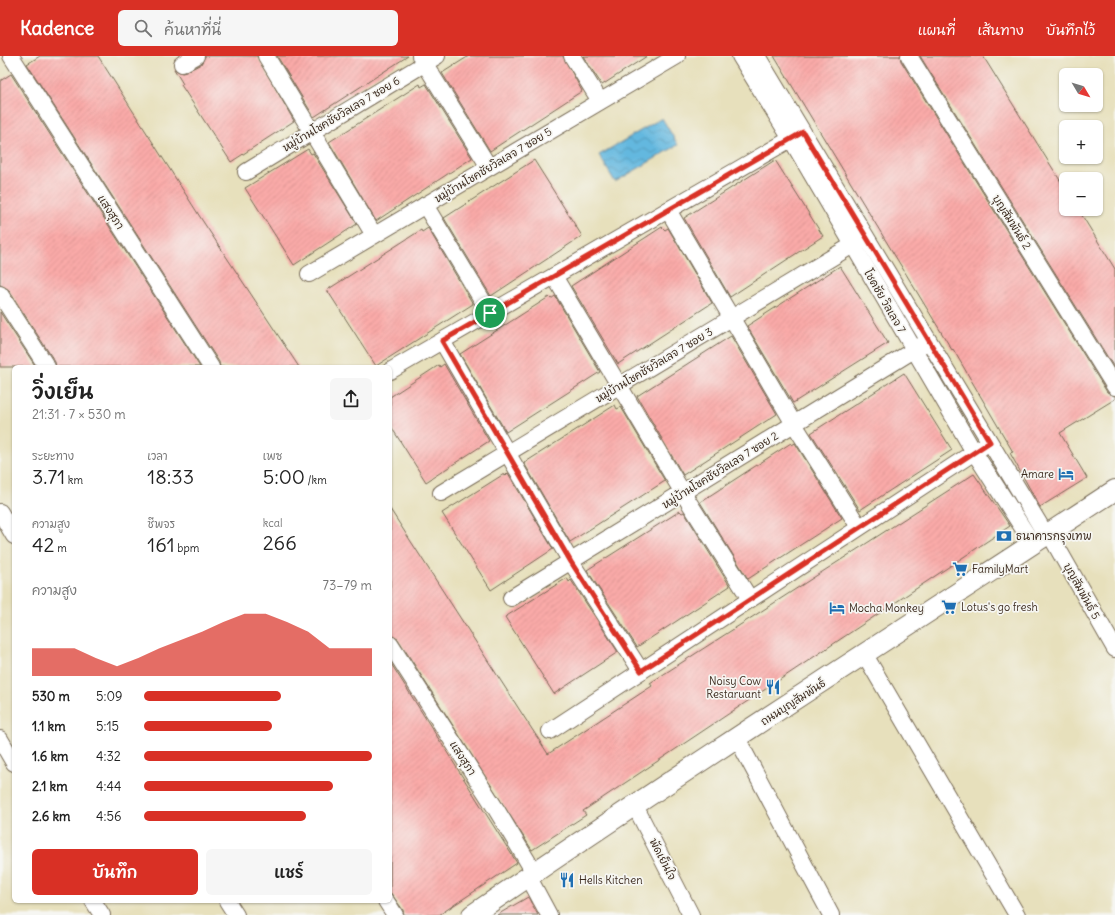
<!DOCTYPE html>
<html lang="th">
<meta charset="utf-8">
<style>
body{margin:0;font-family:Delius,"Playpen Sans Thai",sans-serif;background:#f6f6f6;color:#222;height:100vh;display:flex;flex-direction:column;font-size:15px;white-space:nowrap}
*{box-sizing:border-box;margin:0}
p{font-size:13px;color:#767676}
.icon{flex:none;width:22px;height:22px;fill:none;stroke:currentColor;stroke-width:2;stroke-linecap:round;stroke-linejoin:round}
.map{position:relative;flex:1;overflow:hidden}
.sheet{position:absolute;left:12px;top:309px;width:380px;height:538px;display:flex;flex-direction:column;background:#fff;border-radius:6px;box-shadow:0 1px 3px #0004}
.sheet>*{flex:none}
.needle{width:26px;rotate:128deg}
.tools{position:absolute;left:1059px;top:12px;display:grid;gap:8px}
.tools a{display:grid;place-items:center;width:44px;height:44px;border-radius:6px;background:#fff;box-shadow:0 1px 3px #0004;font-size:20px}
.pin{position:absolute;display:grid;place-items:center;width:34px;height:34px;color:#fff;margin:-17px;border:2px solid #fff;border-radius:50%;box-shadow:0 1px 4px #0007}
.round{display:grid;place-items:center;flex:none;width:42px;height:42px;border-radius:6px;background:#f6f6f6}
.summary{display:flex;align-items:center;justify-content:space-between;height:68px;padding:0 20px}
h1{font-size:22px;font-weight:600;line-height:30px}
.figures{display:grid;grid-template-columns:repeat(3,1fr);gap:6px;height:68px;padding:4px 20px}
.figures div{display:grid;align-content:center}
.figures b{font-size:20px;font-weight:600}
.figures small{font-size:11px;font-weight:400}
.figures p{font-size:11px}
.chart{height:112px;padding:8px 20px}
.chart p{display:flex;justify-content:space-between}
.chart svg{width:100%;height:72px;margin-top:4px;fill:#d93025;opacity:.7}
.cta{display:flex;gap:8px;margin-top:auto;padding:8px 20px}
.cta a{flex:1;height:46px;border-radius:6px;background:#d93025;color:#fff;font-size:16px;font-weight:600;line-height:46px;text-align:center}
.cta a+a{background:#f6f6f6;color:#222}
ul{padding:0 20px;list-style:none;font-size:13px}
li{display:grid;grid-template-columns:64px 48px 1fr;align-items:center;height:30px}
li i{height:10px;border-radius:5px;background:#d93025}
header{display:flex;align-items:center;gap:24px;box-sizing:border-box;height:56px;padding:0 20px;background:#d93025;color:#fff}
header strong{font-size:19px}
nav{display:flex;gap:22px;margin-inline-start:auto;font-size:14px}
.search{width:280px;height:36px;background:#f6f6f6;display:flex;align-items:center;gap:10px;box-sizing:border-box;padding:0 14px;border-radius:6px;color:#767676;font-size:15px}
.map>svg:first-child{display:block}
.water{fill:url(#water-waves);stroke:#4f717e}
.building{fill:url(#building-hatch)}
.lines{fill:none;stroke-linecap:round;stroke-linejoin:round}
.minor-casing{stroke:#776a55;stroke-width:18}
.tertiary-casing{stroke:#776a55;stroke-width:22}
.minor{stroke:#fff;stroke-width:16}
.tertiary{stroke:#fff;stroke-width:20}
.route-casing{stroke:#fff;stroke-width:8}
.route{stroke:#d93025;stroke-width:5}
.labels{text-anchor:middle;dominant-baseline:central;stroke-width:3.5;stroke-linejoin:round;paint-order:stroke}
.street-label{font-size:11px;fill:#3b2a1e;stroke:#f6f6f2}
.poi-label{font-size:11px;fill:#3b2a1e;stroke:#f6f6f2;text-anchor:start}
</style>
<header>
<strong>Kadence</strong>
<div class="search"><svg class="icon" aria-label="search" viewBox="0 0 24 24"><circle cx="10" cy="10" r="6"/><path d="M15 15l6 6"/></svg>ค้นหาที่นี่</div>
<nav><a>แผนที่</a><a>เส้นทาง</a><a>บันทึกไว้</a></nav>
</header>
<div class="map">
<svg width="1115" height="859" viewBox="0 0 1115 859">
<defs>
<pattern id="water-waves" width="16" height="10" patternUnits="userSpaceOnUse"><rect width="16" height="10" fill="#63b8df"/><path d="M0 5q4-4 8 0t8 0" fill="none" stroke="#5396b4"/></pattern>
<pattern id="building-hatch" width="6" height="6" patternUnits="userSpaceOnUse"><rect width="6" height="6" fill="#faaaa8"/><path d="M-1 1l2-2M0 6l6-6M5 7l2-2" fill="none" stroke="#d79290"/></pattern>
</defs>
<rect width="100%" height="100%" fill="#f6f6f2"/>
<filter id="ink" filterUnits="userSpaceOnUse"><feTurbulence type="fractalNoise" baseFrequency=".025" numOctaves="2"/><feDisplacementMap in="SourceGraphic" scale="8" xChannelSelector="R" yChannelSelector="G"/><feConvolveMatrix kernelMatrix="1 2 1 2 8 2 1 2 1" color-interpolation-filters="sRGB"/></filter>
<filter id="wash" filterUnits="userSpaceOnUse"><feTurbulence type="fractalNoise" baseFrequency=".012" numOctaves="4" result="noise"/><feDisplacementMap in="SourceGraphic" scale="16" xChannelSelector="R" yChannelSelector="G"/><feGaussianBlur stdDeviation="0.9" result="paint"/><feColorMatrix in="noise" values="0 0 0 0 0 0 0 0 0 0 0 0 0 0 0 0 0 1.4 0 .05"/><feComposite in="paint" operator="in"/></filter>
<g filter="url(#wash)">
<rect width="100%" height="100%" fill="#e7e0bc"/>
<path class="water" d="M662,62l16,27 -63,37 -16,-27z"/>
<g id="blocks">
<g class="building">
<path d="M40,0h58l104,164 97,147h-79l-1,-5 -192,-298z"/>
<path d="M205,0h52l37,65 -63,41 -50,-77 2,-1 -9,-15 8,4 4,-1 15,-8z"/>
<path d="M277,0h131l-94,61z"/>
<path d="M469,0h94l19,35 -92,60 -48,-78z"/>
<path d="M583,0h64l-45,29z"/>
<path d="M774,0h126l1,5 206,331 8,4v3l-55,34 27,45 -47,29 -30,-54 3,-1 -60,-103 -1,1z"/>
<path d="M920,0h63l83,134v19h12l37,60v100z"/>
<path d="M11,18l189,293h-144l-1,-5 -47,-73 -8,-4v-204z"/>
<path d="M420,28l1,3 5,-3 46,74 -96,63 -47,-79z"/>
<path d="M308,93l3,5 2,-1 44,71 -63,41 -49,-77z"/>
<path d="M534,104l48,76 -91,60 -47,-78z"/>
<path d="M775,104l48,76 -93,61 -46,-79z"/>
<path d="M662,171l3,3 3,-2 44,75 -94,61 -47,-78z"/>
<path d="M428,172l45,76 -97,62 -49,-76 94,-60 1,2z"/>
<path d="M840,210l48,77 -95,60 -46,-77z"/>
<path d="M555,240l45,76 -94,60 -46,-78 89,-57 2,2z"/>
<path d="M0,256l36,55h-36z"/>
<path d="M731,280l46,78 -94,61 -46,-79z"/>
<path d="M444,308l45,77 -63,41 -36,-57v-28l49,-32 1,2z"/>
<path d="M904,317l48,77 -92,60 -49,-77z"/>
<path d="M615,349l2,4 4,-2 44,74 -95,61 -46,-79z"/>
<path d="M791,387l1,2 3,-2 47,75 -94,61 -48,-77z"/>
<path d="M508,417l45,76 -62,41 -49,-77 62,-39 1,2z"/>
<path d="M974,418l36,52 -427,285 3,4 -54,35 -134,-211 -8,-4v-126l158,245 104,-68 -2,-3z"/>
<path d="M680,455l2,2 2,-1 46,74 -93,61 -50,-77z"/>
<path d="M567,522l2,4 2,-2 47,72 -64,42 -49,-77z"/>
<path d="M390,606l127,201 -78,52h-35l-1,-5 -13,-18z"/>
<path d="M528,841l10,18h-41z"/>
</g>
</g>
</g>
<g filter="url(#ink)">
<use href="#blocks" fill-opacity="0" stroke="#776a55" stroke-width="1"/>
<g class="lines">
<g class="minor-casing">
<g id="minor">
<path d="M11,0l200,311"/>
<path d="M266,0l108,179"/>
<path d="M420,0l69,111"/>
<path d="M572,0l28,45"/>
<path d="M740,0l51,83 183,313 59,92"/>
<path d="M757,0l289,479"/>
<path d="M909,0l206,331"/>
<path d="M182,8l14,-8"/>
<path d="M246,116l191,-116"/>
<path d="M425,149l65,108"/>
<path d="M668,154l126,214 65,103"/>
<path d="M309,218l368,-218"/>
<path d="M554,220l129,217 67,106"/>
<path d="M0,238l47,73"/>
<path d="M442,285l129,221 70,109"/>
<path d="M390,315l411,-238"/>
<path d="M441,437l420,-253"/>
<path d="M0,456l14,24"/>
<path d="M1049,477l66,116"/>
<path d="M511,542l411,-253"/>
<path d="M390,588l106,165 38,63"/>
<path d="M865,599l152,260"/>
<path d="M550,675l432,-284"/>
<path d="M737,682l94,177"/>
<path d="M0,683l14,24"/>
<path d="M634,748l57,111"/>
<path d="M528,820l21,39"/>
<path d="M93,845l9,14"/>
<path d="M227,845l9,14"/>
<path d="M386,845l9,14"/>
</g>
</g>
<g class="tertiary-casing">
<path id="tertiary" d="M472,859c212,-145 428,-284 643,-425"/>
</g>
<use href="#minor" class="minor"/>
<use href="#tertiary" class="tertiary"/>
</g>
</g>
<g class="lines" filter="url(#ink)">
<g class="route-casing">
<path id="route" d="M803,76l187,310 -349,229 -70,-109 -129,-221z"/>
</g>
<use href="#route" class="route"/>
</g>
<defs>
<g id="hotel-bare" transform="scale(1.2)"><path d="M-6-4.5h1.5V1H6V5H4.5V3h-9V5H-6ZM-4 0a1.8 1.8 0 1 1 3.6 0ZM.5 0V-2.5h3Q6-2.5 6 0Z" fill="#1f6fb2" stroke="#f6f6f2" stroke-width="2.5" paint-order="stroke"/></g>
<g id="bank-bare" transform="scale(1.2)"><path d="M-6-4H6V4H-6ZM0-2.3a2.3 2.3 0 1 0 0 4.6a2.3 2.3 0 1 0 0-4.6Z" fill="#1f6fb2" stroke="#f6f6f2" stroke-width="2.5" paint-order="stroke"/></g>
<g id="supermarket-bare" transform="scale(1.2)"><path d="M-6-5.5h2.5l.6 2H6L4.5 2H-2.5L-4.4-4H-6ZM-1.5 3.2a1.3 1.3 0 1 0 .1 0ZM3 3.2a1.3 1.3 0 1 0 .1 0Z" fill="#1f6fb2" stroke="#f6f6f2" stroke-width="2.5" paint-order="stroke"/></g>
<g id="restaurant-bare" transform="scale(1.2)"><path d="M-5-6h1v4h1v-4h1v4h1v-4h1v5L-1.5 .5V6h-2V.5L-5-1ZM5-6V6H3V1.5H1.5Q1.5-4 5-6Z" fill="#1f6fb2" stroke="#f6f6f2" stroke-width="2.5" paint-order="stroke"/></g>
</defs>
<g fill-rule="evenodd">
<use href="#hotel-bare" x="1066" y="418"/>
<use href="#bank-bare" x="1004" y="480"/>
<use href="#supermarket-bare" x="960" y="513"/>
<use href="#supermarket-bare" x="949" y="551"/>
<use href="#hotel-bare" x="837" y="552"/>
<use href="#restaurant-bare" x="773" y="631"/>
<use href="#restaurant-bare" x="567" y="824"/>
</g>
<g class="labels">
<g class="street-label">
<text transform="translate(341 58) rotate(-31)">หมู่บ้านโชคชัยวิลเลจ 7 ซอย 6</text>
<text transform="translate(493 109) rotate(-31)">หมู่บ้านโชคชัยวิลเลจ 7 ซอย 5</text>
<text transform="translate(111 156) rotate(57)">แสงสุภา</text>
<text transform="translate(1012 166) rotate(58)">บุญสัมพันธ์ 2</text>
<text transform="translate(885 245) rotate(60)">โชคชัย วิลเลจ 7</text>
<text transform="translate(654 309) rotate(-31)">หมู่บ้านโชคชัยวิลเลจ 7 ซอย 3</text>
<text transform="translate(720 414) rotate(-32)">หมู่บ้านโชคชัยวิลเลจ 7 ซอย 2</text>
<text transform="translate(1082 535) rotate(61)">บุญสัมพันธ์ 5</text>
<text transform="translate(793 646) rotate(-33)">ถนนบุญสัมพันธ์</text>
<text transform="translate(463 702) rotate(57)">แสงสุภา</text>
<text transform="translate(663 803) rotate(63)">พัดเย็นใจ</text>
</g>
<g class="poi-label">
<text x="1054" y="418" text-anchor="end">Amare</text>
<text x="1016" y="480">ธนาคารกรุงเทพ</text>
<text x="972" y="513">FamilyMart</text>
<text x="961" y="551">Lotus's go fresh</text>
<text x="849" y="552">Mocha Monkey</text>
<text x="761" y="625" text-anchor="end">Noisy Cow<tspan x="761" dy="13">Restaruant</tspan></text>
<text x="579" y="824">Hells Kitchen</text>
</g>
</g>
</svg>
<div class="tools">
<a><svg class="needle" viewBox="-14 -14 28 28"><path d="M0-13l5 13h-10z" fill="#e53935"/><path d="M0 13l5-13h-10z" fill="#767676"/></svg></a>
<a>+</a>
<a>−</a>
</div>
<div class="pin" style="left:490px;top:257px;background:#1e9e55"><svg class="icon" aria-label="arrive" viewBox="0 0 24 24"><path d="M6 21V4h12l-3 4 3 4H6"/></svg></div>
<section class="sheet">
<div class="summary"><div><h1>วิ่งเย็น</h1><p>21:31 · 7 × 530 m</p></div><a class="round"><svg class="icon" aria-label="share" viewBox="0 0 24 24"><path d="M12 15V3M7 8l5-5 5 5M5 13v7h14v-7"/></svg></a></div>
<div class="figures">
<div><p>ระยะทาง</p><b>3.71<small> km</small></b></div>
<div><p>เวลา</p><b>18:33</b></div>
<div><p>เพซ</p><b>5:00<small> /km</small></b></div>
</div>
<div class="figures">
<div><p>ความสูง</p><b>42<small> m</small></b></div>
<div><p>ชีพจร</p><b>161<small> bpm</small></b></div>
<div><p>kcal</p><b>266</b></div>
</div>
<div class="chart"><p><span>ความสูง</span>73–79 m</p>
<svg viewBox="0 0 160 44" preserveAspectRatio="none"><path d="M0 44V27L10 27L20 27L30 33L40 38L50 33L60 27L70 22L80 17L90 11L100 6L110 6L120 11L130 17L140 27L150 27L160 27V44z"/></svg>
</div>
<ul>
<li><b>530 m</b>5:09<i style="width:60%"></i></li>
<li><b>1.1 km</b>5:15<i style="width:56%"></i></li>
<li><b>1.6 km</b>4:32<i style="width:100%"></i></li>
<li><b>2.1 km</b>4:44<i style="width:83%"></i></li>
<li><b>2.6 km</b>4:56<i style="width:71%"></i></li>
</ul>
<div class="cta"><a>บันทึก</a><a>แชร์</a></div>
</section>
</div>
